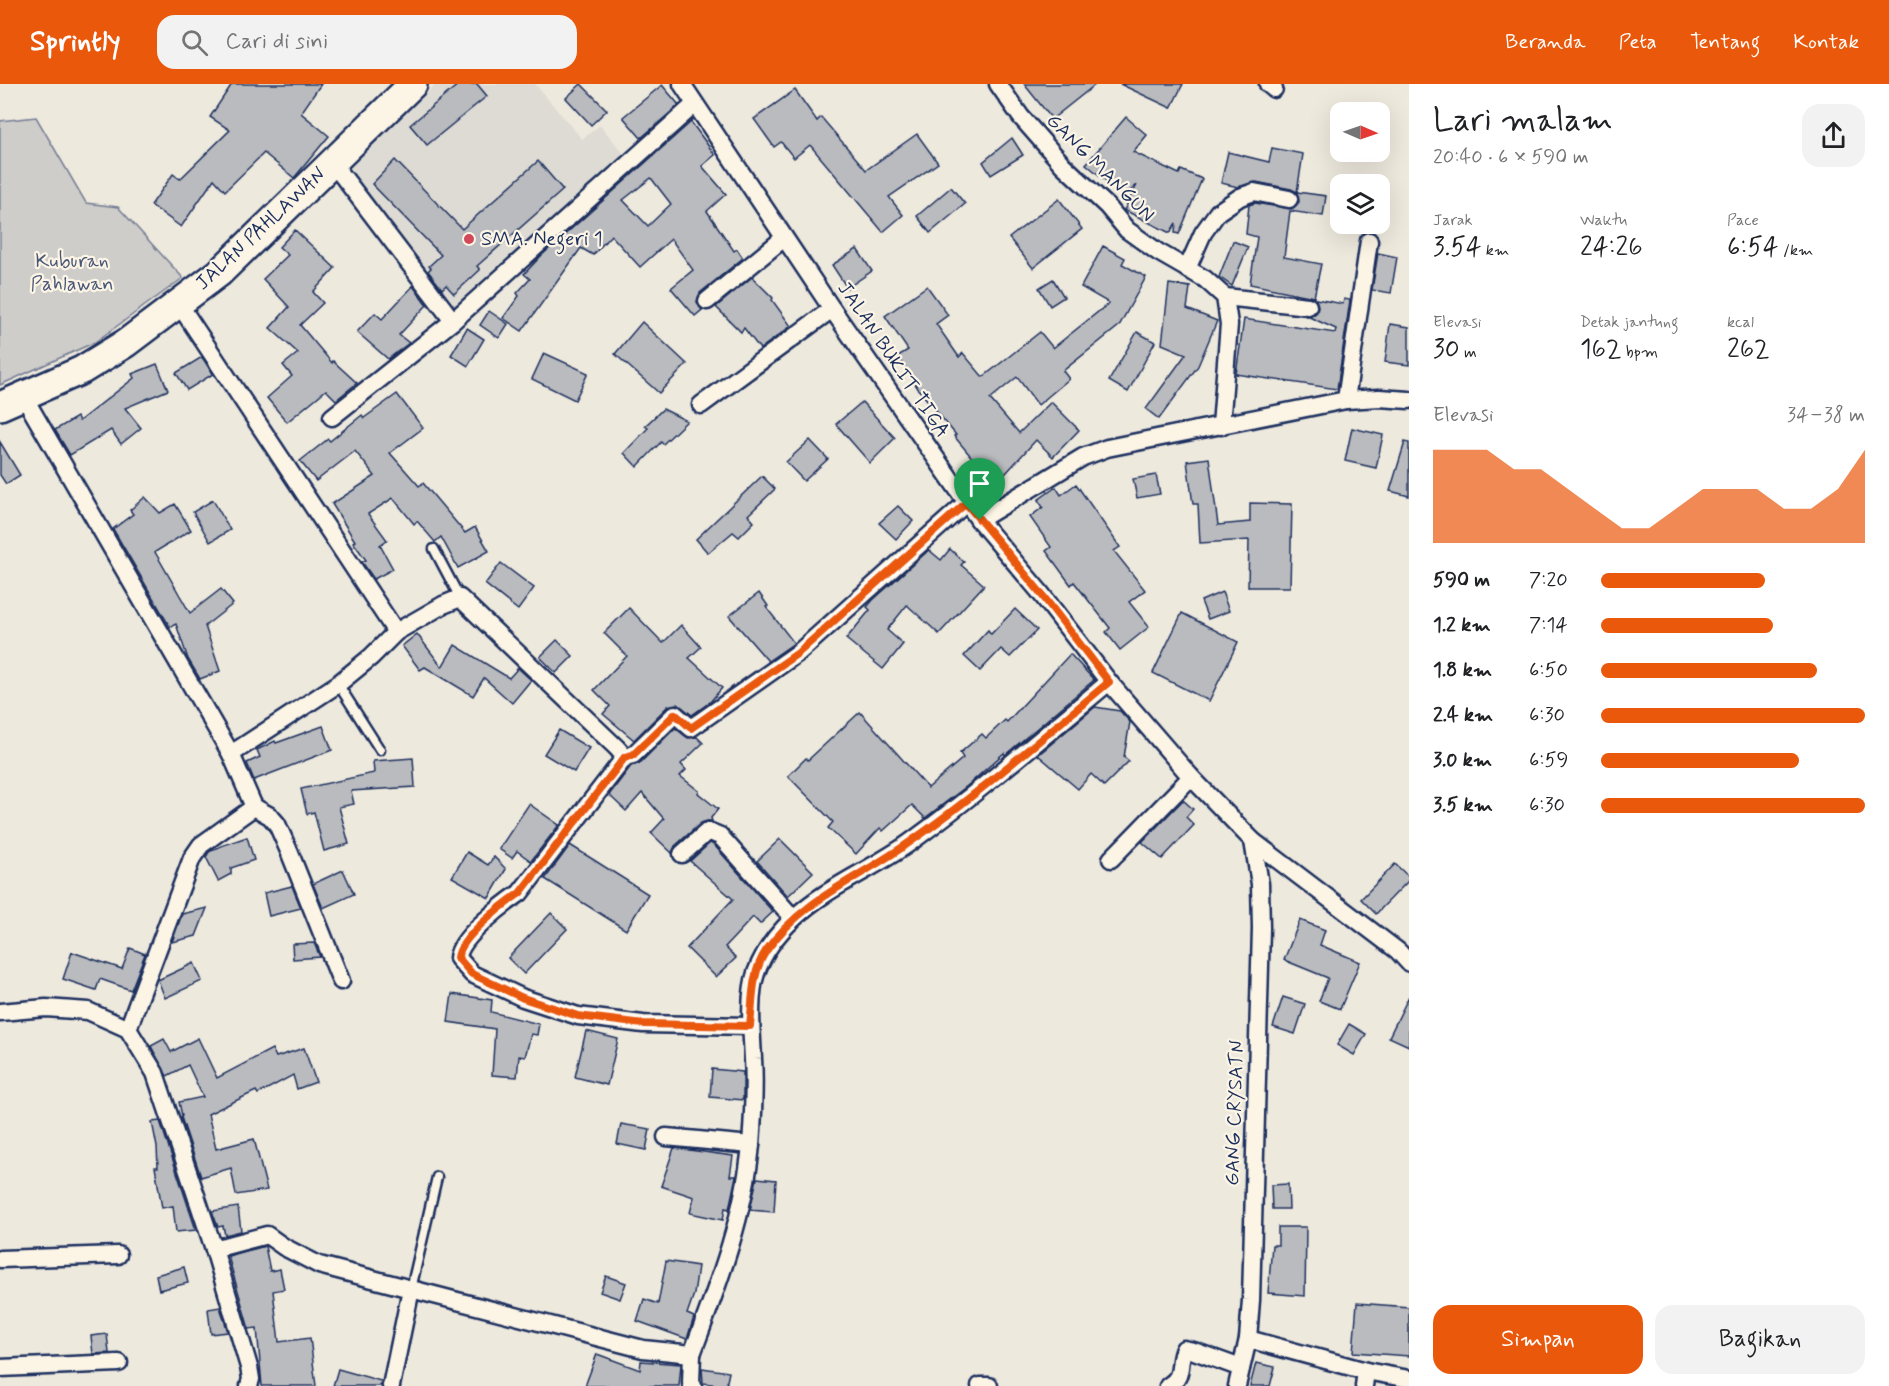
<!DOCTYPE html>
<html lang="id">
<meta charset="utf-8">
<style>
body{margin:0;font-family:Mynerve,sans-serif;background:#f2f2f2;color:#202124;height:100vh;display:flex;flex-direction:column;font-size:22px;white-space:nowrap}
*{box-sizing:border-box;margin:0}
p{font-size:20px;color:#757577}
.icon{flex:none;width:33px;height:33px;fill:none;stroke:currentColor;stroke-width:2;stroke-linecap:round;stroke-linejoin:round}
.map{position:relative;flex:1;overflow:hidden}
.side{display:flex;flex-direction:column;background:#fff;width:480px}
.side>*{flex:none}
.needle{width:39px;rotate:92deg}
.controls{position:absolute;left:1330px;top:18px;display:grid;gap:12px}
.controls a{display:grid;place-items:center;width:60px;height:60px;border-radius:12px;background:#fff;box-shadow:0 6px 24px #0002;font-size:30px}
.pin{position:absolute;display:grid;place-items:center;width:51px;height:51px;color:#fff;margin:-62px -26px;border-radius:50% 50% 50% 0;rotate:-45deg;box-shadow:0 0 6px #0007}
.pin .icon{rotate:45deg}
.round{display:grid;place-items:center;flex:none;width:63px;height:63px;border-radius:18px;background:#f2f2f2}
.overview{display:flex;align-items:center;justify-content:space-between;height:102px;padding:0 24px}
h1{font-size:33px;font-weight:600;line-height:45px}
.figures{display:grid;grid-template-columns:repeat(3,1fr);gap:9px;height:102px;padding:6px 24px}
.figures div{display:grid;align-content:center}
.figures b{font-size:26px;font-weight:600}
.figures small{font-size:16px;font-weight:400}
.figures p{font-size:16px}
.chart{height:168px;padding:12px 24px}
.chart p{display:flex;justify-content:space-between}
.chart svg{width:100%;height:108px;margin-top:6px;fill:#ea580c;opacity:.7}
.cta{display:flex;gap:12px;margin-top:auto;padding:12px 24px}
.cta a{flex:1;height:69px;border-radius:18px;background:#ea580c;color:#fff;font-size:24px;font-weight:600;line-height:69px;text-align:center}
.cta a+a{background:#f2f2f2;color:#202124}
ul{padding:0 24px;list-style:none;font-size:20px}
li{display:grid;grid-template-columns:96px 72px 1fr;align-items:center;height:45px}
li i{height:15px;border-radius:8px;background:#ea580c}
header{display:flex;align-items:center;gap:36px;box-sizing:border-box;height:84px;padding:0 30px;background:#ea580c;color:#fff}
header strong{font-size:28px}
nav{display:flex;gap:33px;margin-inline-start:auto;font-size:21px}
.search{width:420px;height:54px;background:#f2f2f2;display:flex;align-items:center;gap:15px;box-sizing:border-box;padding:0 21px;border-radius:18px;color:#757577;font-size:22px}
main{display:flex;flex:1;min-height:0}
.map>svg:first-child{display:block}
.built{fill:#dedbd4}
.green{fill:#cfcdca;stroke:#757e94;stroke-width:1.5}
.building{fill:#babbbe;stroke:#1b2f5e;stroke-width:1.5;fill-rule:evenodd}
.lines{fill:none;stroke-linecap:round;stroke-linejoin:round}
.lane-casing{stroke:#1b2f5e;stroke-width:13}
.street-casing{stroke:#1b2f5e;stroke-width:21}
.primary-casing{stroke:#1b2f5e;stroke-width:32}
.lane{stroke:#fcf5e5;stroke-width:8}
.street{stroke:#fcf5e5;stroke-width:16}
.primary{stroke:#fcf5e5;stroke-width:27}
.route-casing{stroke:#fff;stroke-width:12}
.route{stroke:#ea580c;stroke-width:8}
.poi-dot{fill:#d1495b;stroke:#fcf5e5;stroke-width:2}
.labels{text-anchor:middle;dominant-baseline:central;stroke-width:4.5;stroke-linejoin:round;paint-order:stroke}
.street-label{font-size:20px;fill:#1b2f5e;stroke:#fcf5e5}
.poi-label{font-size:20px;fill:#1b2f5e;stroke:#fcf5e5;text-anchor:start}
.park-label{font-size:20px;fill:#485679;stroke:#fcf5e5}
</style>
<header>
<strong>Sprintly</strong>
<div class="search"><svg class="icon" aria-label="search" viewBox="0 0 24 24"><circle cx="10" cy="10" r="6"/><path d="M15 15l6 6"/></svg>Cari di sini</div>
<nav><a>Beranda</a><a>Peta</a><a>Tentang</a><a>Kontak</a></nav>
</header>
<main>
<div class="map">
<svg width="1409" height="1302" viewBox="0 0 1409 1302">
<rect width="100%" height="100%" fill="#eee9dd"/>
<filter id="ink" filterUnits="userSpaceOnUse"><feTurbulence type="fractalNoise" baseFrequency=".0167" numOctaves="2"/><feDisplacementMap in="SourceGraphic" scale="12" xChannelSelector="R" yChannelSelector="G"/><feConvolveMatrix kernelMatrix="1 2 1 2 8 2 1 2 1" color-interpolation-filters="sRGB"/></filter>
<g filter="url(#ink)">
<path class="built" d="M436,0h99l47,55 18,-14 29,35 -173,147 -110,-136z"/>
<path class="green" d="M36,33l50,86 32,4 65,71 -88,64 -95,43v-264z"/>
<g class="building">
<path d="M232,0h89l-20,29 28,23 -35,42 -30,-25 -39,38 -11,-12 -33,48 -30,-22 22,-31 7,5 50,-49 -20,-13z"/>
<path d="M459,0h18l10,12 -60,49 -17,-20z"/>
<path d="M581,0l26,26 -16,15 -25,-27z"/>
<path d="M1024,0h72l-44,35z"/>
<path d="M1120,0h63l-12,24z"/>
<path d="M662,1l17,20 -38,33 -18,-21z"/>
<path d="M795,6l22,31 4,-4 45,53 51,-36 21,29 -49,34 14,18 -20,17 -73,-87 -16,13 -13,-16 -7,5 -20,-28z"/>
<path d="M1126,33l21,18 -14,17 46,22 2,-4 21,9 -23,55 -4,-1 1,-10 -6,10 -46,-23 13,-25 -13,11 -38,-32z"/>
<path d="M691,38l24,33 -13,11 24,28 -19,17 27,40 3,-2 6,9 -43,35 -3,9 5,8 -7,6 -24,-28 22,-18 -22,-31 -31,28 -29,-32 -18,20 -12,-7 -59,83 -19,-13 16,-22 -2,-3 13,-14 -6,-5 17,-18zM651,94l20,26 -23,22 -25,-26z"/>
<path d="M1012,54l11,17 -32,20 -8,-13z"/>
<path d="M1272,64l31,6 -6,38 -6,-3 -35,-7 -18,5 -17,-4 7,-31 41,10z"/>
<path d="M395,76l67,69 76,-68 25,29 -86,76 3,4 -26,24 -8,-9 -4,4 -14,-18 3,-3 -2,-2 12,-11 -69,-71z"/>
<path d="M951,103l14,17 -35,29 -13,-17z"/>
<path d="M1297,108l29,4 -3,20 -33,-5 -6,46 37,7 -7,33 -64,-13 7,-47 -11,-3 3,-29 6,-2 37,6 7,-7z"/>
<path d="M1059,115l23,30 -49,39 -24,-30z"/>
<path d="M295,146l40,38 -22,24 10,11 -23,22 32,38 1,-2 24,22 -21,17 -10,-10 -39,32 -20,-24 25,-22 -9,-11 15,-12 -28,-25 19,-21 -26,-28 25,-24 -9,-8z"/>
<path d="M1233,157l15,6 -16,39 -13,-9z"/>
<path d="M1103,162l22,12 -3,6 24,13 -27,49 -56,45 6,8 -31,26 -21,-28 -27,22 29,34 32,-31 28,28 -26,27 -17,-17 -40,44 -19,-17 2,-1 -25,-30 2,-1 -37,-45 -21,-34 10,-6 -23,-34 42,-30 21,29 -12,9 23,33 4,-4 20,24 57,-45 13,16 56,-45 -28,-16z"/>
<path d="M857,165l15,22 -25,17 -15,-23z"/>
<path d="M1378,169l19,4 -6,36 -19,-3z"/>
<path d="M752,193l21,21 -1,2 19,26 -31,23 -16,-21 -3,4 -25,-25z"/>
<path d="M1053,195l11,18 -14,9 -11,-18z"/>
<path d="M1169,200l21,3 -3,22 30,12 -19,45 -39,53 -13,-10 40,-55 -24,-10z"/>
<path d="M413,202l14,19 -28,30 10,8 -21,16 -31,-27 18,-19 7,6z"/>
<path d="M1316,215l27,5 1,-5 6,1 -13,89 -101,-15 8,-55 91,14 1,-4 -29,-13 6,-1 4,-3 1,-5z"/>
<path d="M489,227l19,13 -9,14 -19,-13z"/>
<path d="M642,238l45,42 -28,29 -44,-39z"/>
<path d="M1390,240l19,3v38l-24,-3z"/>
<path d="M467,244l17,11 -16,27 -17,-11z"/>
<path d="M1137,248l18,10 -27,50 -19,-11z"/>
<path d="M544,269l44,20 -13,27 -43,-21z"/>
<path d="M202,273l11,17 -26,16 -11,-17z"/>
<path d="M157,280l11,26 -43,18 16,20 -20,16 -10,-14 -41,25 -15,-25 22,-13 2,4 55,-43 -2,-4z"/>
<path d="M397,310l26,34 -33,25 29,33 4,-3 42,50 10,-6 14,24 -31,17 -17,-31 -6,5 -18,-21 -3,3 -21,-26 -25,16 19,26 -7,5 13,24 -19,10 -12,-17 4,-2 -13,-18 2,-1 -23,-37 43,-28 -20,-25 -39,30 -16,-20 28,-22 2,2 32,-26 2,3z"/>
<path d="M862,318l33,36 -25,25 -34,-39z"/>
<path d="M663,325l24,12 -24,23 -2,-2 -24,25 -13,-14 24,-25 -3,-2z"/>
<path d="M1352,344l31,7 -7,33 -31,-7z"/>
<path d="M810,356l18,19 -24,22 -18,-19z"/>
<path d="M0,358l20,33 -14,9 -6,-9z"/>
<path d="M1405,358l4,1v53l-19,-5z"/>
<path d="M1209,374l9,67 32,-3v-19l42,1 -2,83h-42l1,-47 -49,3 -2,-39h-5l-6,-43z"/>
<path d="M1156,391l4,19 -23,4 -4,-19z"/>
<path d="M762,392l13,13 -27,26 6,7 -15,15 -6,-5 -25,21 -12,-14z"/>
<path d="M1076,400l44,63 -6,4 31,39 -16,12 20,25 -29,23 -14,-18 4,-4 -36,-46 -3,3 -25,-34 5,-4 -21,-30 13,-10 -5,-7 18,-13 5,8z"/>
<path d="M145,413l15,16 15,-9 16,26 -36,22 35,61 31,-24 12,15 -28,22 15,45 -20,8 -12,-20 -12,-35 -6,3 -57,-98 20,-15 -3,-4z"/>
<path d="M213,416l17,30 -20,12 -17,-30z"/>
<path d="M898,422l15,15 -17,18 -17,-16z"/>
<path d="M950,465l14,13 -3,3 23,20 -45,49 -32,-29 -20,25 16,14 -20,25 -37,-30 24,-29 -3,-3 6,-7 56,-50 12,10z"/>
<path d="M501,479l33,25 -16,22 -33,-26z"/>
<path d="M1222,508l7,19 -21,8 -7,-18z"/>
<path d="M759,509l9,13 -2,1 28,36 -26,18 -39,-45z"/>
<path d="M629,524l34,35 18,-18 20,22 -12,11 33,30 -12,14 -18,13 -14,-11 -10,2 -34,34 -31,-26 7,-8 -16,-16 33,-34 -23,-23z"/>
<path d="M1015,525l22,21 -27,27 -9,-8 -21,22 -16,-15 24,-26 3,4z"/>
<path d="M1182,529l56,29 -29,59 -56,-28z"/>
<path d="M417,550l25,33 13,-22 54,33 9,-10 13,12 -19,23 -28,-25 -11,18 -48,-29 -5,3 -18,-24z"/>
<path d="M557,556l16,16 -17,17 -16,-16z"/>
<path d="M1070,570l24,26 -89,75 -1,-2 -37,33 -42,32 -13,-13 -29,26 -3,-3 -24,26 -28,-26 5,-6 -45,-46 18,-18 2,2 52,-48 68,76 35,-30 -3,-5 22,-19 4,4 19,-18 2,2z"/>
<path d="M1095,623l25,4 10,11 -6,35 5,4 -25,25 -13,-12 -13,15 -40,-34z"/>
<path d="M323,642l9,24 -78,30 -7,-17 13,-6 -3,-7 18,-9 1,2z"/>
<path d="M675,644l13,10 9,-1 6,6 -22,21 5,6 -6,6 19,15 -1,2 20,16 -7,9 1,3h-5l-6,2 -26,23 -3,7 -21,-20 13,-14 -22,-26 -16,18 -17,-16 22,-29 9,-3z"/>
<path d="M559,646l30,18 -15,24 -30,-18z"/>
<path d="M413,674l2,29 -64,4 3,13 -15,3 10,37 -25,7 -10,-39 -7,2 -6,-25 73,-16 -1,-12z"/>
<path d="M1183,716l10,9 -7,8 8,8 -32,34 -20,-17z"/>
<path d="M529,720l30,21 -28,36 -14,-10 -5,7 -13,-9z"/>
<path d="M247,753l7,23 -23,8v6l-13,7 -12,-24 3,-5 12,-6z"/>
<path d="M780,755l33,33 -25,24 -31,-35z"/>
<path d="M710,759l4,2 59,67 -13,12 -7,-7 -28,30 11,11 -20,19 -29,-29 46,-49 -43,-38z"/>
<path d="M570,761l78,49 -22,36 -81,-51z"/>
<path d="M467,768l21,13 6,-8 12,12 -17,29 -37,-21z"/>
<path d="M1395,780l14,13v3l-33,34 -15,-15z"/>
<path d="M343,786l11,24 -31,14 -10,-24z"/>
<path d="M292,802l9,22 -32,8 -5,-23z"/>
<path d="M207,824l-11,28 -24,6 10,-28z"/>
<path d="M551,829l16,16 -43,45 -16,-16z"/>
<path d="M1300,836l25,10 -5,15 40,17 -20,47 -21,-8 9,-23 -44,-18z"/>
<path d="M314,859l6,14 -27,2 -1,-15z"/>
<path d="M130,864l15,6 -14,36 -31,-11 -4,11 -33,-11 9,-27 50,17z"/>
<path d="M194,879l8,18 -37,17 -7,-18z"/>
<path d="M452,910l40,6 -1,12 48,12 -2,11 -6,-1 -6,23 -6,-1 -2,21 -25,-2 3,-46 -47,-7z"/>
<path d="M1409,912v50l-20,-9z"/>
<path d="M1283,913l22,7 -10,30 -22,-7z"/>
<path d="M1349,940l17,10 -12,21 -17,-10z"/>
<path d="M586,947l32,8 -11,46 -32,-8z"/>
<path d="M198,954l19,40 55,-29 4,8 28,-9 12,34 -19,7 -4,-14 -35,19 -2,-3 -48,23 8,35 38,-10 13,51 -31,5 -5,-27 -30,9 -20,-60 1,-1 -3,-14 24,-5 -15,-32 -21,11 -16,-30 13,-7 7,13z"/>
<path d="M712,985l31,3v28l-33,-3z"/>
<path d="M160,1037l36,109 -20,2 -3,-26 -11,2 -7,-41h3l-1,-20 -5,-25z"/>
<path d="M621,1040l29,5 -4,21 -29,-6z"/>
<path d="M674,1064l59,8 -3,20h6l-7,33 -4,-1 -2,12 -33,-7 4,-16 -33,-11z"/>
<path d="M757,1094l19,2 -2,32 -24,-2z"/>
<path d="M1288,1100l1,25h-17l-1,-24z"/>
<path d="M238,1123l3,24 -16,4 -2,-9 -5,1 -6,-16z"/>
<path d="M1278,1143h28l-1,69 -37,-3 4,-48h6z"/>
<path d="M265,1162l5,25 10,-2 4,20 -11,2 6,51 31,-4 6,48h-54l-5,-58 -8,1 -21,-73z"/>
<path d="M666,1177l32,5 -4,28 -7,20 7,3 -7,22 -50,-18 7,-22 14,5z"/>
<path d="M184,1183l4,16 -29,7 -3,-15z"/>
<path d="M606,1192l20,7 -6,16 -20,-7z"/>
<path d="M1357,1219l52,4v49l-56,-4z"/>
<path d="M220,1223l8,25 -17,2 -3,-25z"/>
<path d="M107,1250l2,19 -16,1 -2,-18z"/>
<path d="M597,1270l43,16 1,-9 40,3 -2,22h-94z"/>
<path d="M1256,1279l19,4 -5,19h-20z"/>
<path d="M702,1284l27,4 -3,14 -23,-3z"/>
<path d="M338,1285l43,12v5h-48z"/>
</g>
<g class="lines">
<g class="lane-casing">
<g id="lane">
<path d="M434,465l26,49"/>
<path d="M338,600l42,66"/>
<path d="M411,1205l26,-112"/>
</g>
</g>
<g class="street-casing">
<g id="street">
<path d="M682,0l150,225 147,211 104,-63 24,-9 239,-48 33,-2 30,2"/>
<path d="M998,0l23,33 42,48 44,41 20,24 31,22 47,27 20,18 4,27 -8,102"/>
<path d="M1268,0l6,5"/>
<path d="M332,78l121,159"/>
<path d="M1187,185l16,-36 15,-21 22,-15 14,-5 35,7"/>
<path d="M1225,213l83,9"/>
<path d="M707,217l77,-63"/>
<path d="M179,220l217,328"/>
<path d="M24,313l207,357 23,53 -53,38 -9,13 -64,171"/>
<path d="M1346,316l23,-159"/>
<path d="M701,321l131,-96"/>
<path d="M332,333l121,-96 242,-217"/>
<path d="M979,436l60,71 70,91 82,95 62,64 145,110 11,12"/>
<path d="M231,670l107,-70 33,-27 25,-25 47,-27 17,-7 157,150 8,9"/>
<path d="M625,673l-105,136c-16,11 -61,45 -62,65l14,16 51,24 55,18 65,8 107,2"/>
<path d="M625,673l8,-2 42,-41 16,14 107,-75 168,-150"/>
<path d="M254,723l16,9 7,8 12,27 52,130"/>
<path d="M682,770l26,-23 12,5 73,82"/>
<path d="M1111,775l80,-82"/>
<path d="M0,928l46,-4 42,3 40,18 27,44 59,176 53,-14 17,12 35,18 92,24 -20,97"/>
<path d="M666,1053l85,8"/>
<path d="M214,1165l35,118 2,12 -2,7"/>
<path d="M0,1175l118,-4"/>
<path d="M411,1205l232,60 49,5c25,-67 52,-136 59,-209 2,-27 4,-58 2,-86 -1,-23 -5,-63 3,-86 7,-20 22,-40 38,-55 34,-32 80,-49 118,-77 68,-50 132,-105 197,-159"/>
<path d="M1248,1255l118,32 43,8"/>
<path d="M692,1270l-1,29 2,3"/>
<path d="M0,1284l119,-5"/>
<path d="M980,1302h9"/>
<path d="M1168,1302c17,-9 9,-23 16,-37l10,2 47,17"/>
<path d="M1237,1302l11,-47 3,-39 10,-372 -1,-44 -7,-43"/>
<path d="M1364,1302l2,-15"/>
</g>
</g>
<g class="primary-casing">
<path id="primary" d="M0,322l82,-36 44,-27 93,-70 194,-189"/>
</g>
<use href="#lane" class="lane"/>
<use href="#street" class="street"/>
<use href="#primary" class="primary"/>
</g>
</g>
<g class="lines" filter="url(#ink)">
<g class="route-casing">
<path id="route" d="M966,419l73,88 70,91c-65,54 -129,111 -199,160 -50,36 -108,57 -144,109 -15,22 -13,50 -16,75l-107,-2 -65,-8 -55,-18 -51,-24 -14,-16c1,-20 46,-54 62,-65l105,-136 8,-2 42,-41 16,14 107,-75z"/>
</g>
<use href="#route" class="route"/>
</g>
<circle class="poi-dot" cx="469" cy="155" r="6"/>
<g class="labels">
<g class="street-label">
<text transform="translate(1100 84) rotate(45)">GANG MANGUN</text>
<text transform="translate(261 145) rotate(-43)">JALAN PAHLAWAN</text>
<text transform="translate(893 276) rotate(56)">JALAN BUKIT TIGA</text>
<text transform="translate(1235 1029) rotate(-88)">GANG CRYSATN</text>
</g>
<g class="poi-label">
<text x="481" y="155">SMA. Negeri 1</text>
</g>
<g class="park-label">
<text x="72" y="177">Kuburan<tspan x="72" dy="23">Pahlawan</tspan></text>
</g>
</g>
</svg>
<div class="controls">
<a><svg class="needle" viewBox="-14 -14 28 28"><path d="M0-13l5 13h-10z" fill="#e53935"/><path d="M0 13l5-13h-10z" fill="#757577"/></svg></a>
<a><svg class="icon" aria-label="layers" viewBox="0 0 24 24"><path d="M12 4l9 5-9 5-9-5zM3 14l9 5 9-5"/></svg></a>
</div>
<div class="pin" style="left:980px;top:436px;background:#1e9e55"><svg class="icon" aria-label="arrive" viewBox="0 0 24 24"><path d="M6 21V4h12l-3 4 3 4H6"/></svg></div>
</div>
<section class="side">
<div class="overview"><div><h1>Lari malam</h1><p>20:40 · 6 × 590 m</p></div><a class="round"><svg class="icon" aria-label="share" viewBox="0 0 24 24"><path d="M12 15V3M7 8l5-5 5 5M5 13v7h14v-7"/></svg></a></div>
<div class="figures">
<div><p>Jarak</p><b>3.54<small> km</small></b></div>
<div><p>Waktu</p><b>24:26</b></div>
<div><p>Pace</p><b>6:54<small> /km</small></b></div>
</div>
<div class="figures">
<div><p>Elevasi</p><b>30<small> m</small></b></div>
<div><p>Detak jantung</p><b>162<small> bpm</small></b></div>
<div><p>kcal</p><b>262</b></div>
</div>
<div class="chart"><p><span>Elevasi</span>34–38 m</p>
<svg viewBox="0 0 160 44" preserveAspectRatio="none"><path d="M0 44V6L10 6L20 6L30 14L40 14L50 22L60 30L70 38L80 38L90 30L100 22L110 22L120 22L130 30L140 30L150 22L160 6V44z"/></svg>
</div>
<ul>
<li><b>590 m</b>7:20<i style="width:62%"></i></li>
<li><b>1.2 km</b>7:14<i style="width:65%"></i></li>
<li><b>1.8 km</b>6:50<i style="width:82%"></i></li>
<li><b>2.4 km</b>6:30<i style="width:100%"></i></li>
<li><b>3.0 km</b>6:59<i style="width:75%"></i></li>
<li><b>3.5 km</b>6:30<i style="width:100%"></i></li>
</ul>
<div class="cta"><a>Simpan</a><a>Bagikan</a></div>
</section>
</main>
